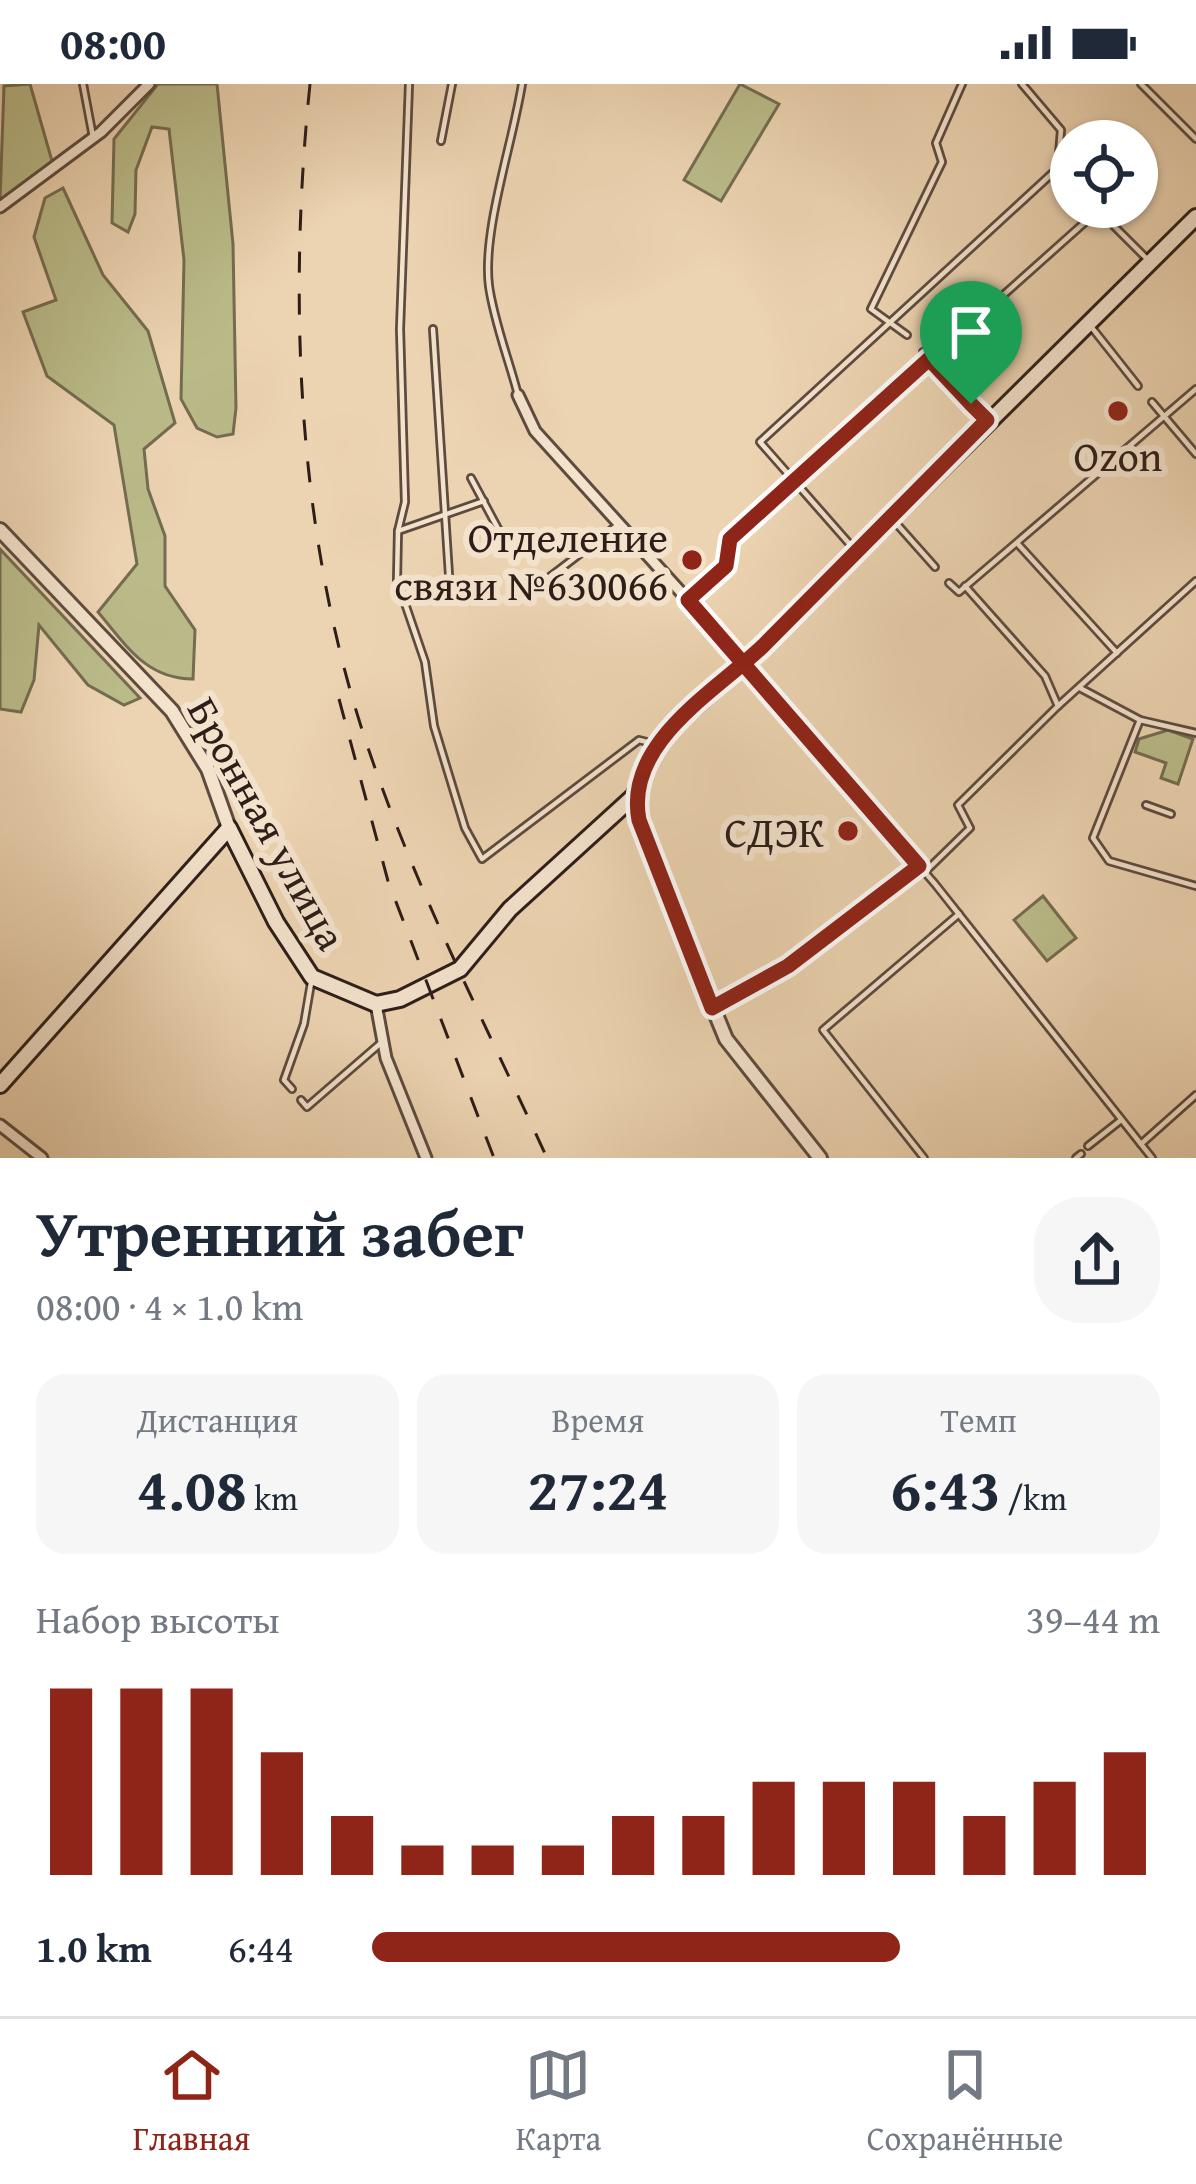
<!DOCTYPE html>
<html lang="ru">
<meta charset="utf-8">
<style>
body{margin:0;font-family:"Gentium Book Plus",serif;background:#f6f6f7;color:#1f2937;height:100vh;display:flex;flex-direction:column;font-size:45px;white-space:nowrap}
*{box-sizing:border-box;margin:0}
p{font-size:39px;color:#747a83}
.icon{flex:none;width:66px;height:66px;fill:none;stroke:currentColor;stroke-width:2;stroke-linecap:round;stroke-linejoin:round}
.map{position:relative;height:1074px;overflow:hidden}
.panel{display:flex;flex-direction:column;background:#fff;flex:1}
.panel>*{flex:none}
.tools{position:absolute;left:1050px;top:36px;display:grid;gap:24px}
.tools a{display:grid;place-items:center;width:108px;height:108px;border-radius:50%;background:#fff;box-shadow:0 3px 9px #0004;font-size:60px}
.pin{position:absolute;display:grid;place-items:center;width:102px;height:102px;color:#fff;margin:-123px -51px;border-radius:50% 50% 50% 0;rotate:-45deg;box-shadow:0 0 12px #0007}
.pin .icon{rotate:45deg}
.round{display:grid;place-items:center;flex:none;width:126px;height:126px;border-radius:48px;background:#f6f6f7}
.head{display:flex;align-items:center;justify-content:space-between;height:204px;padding:0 36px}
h1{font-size:66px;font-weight:700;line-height:90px}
.stats{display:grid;grid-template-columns:repeat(3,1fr);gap:18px;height:204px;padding:12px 36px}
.stats div{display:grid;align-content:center;border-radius:30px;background:#f6f6f7;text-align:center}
.stats b{font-size:60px;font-weight:700}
.stats small{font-size:33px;font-weight:400}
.stats p{font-size:33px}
.chart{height:336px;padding:24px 36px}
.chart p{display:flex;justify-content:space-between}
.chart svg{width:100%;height:216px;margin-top:12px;stroke:#8f2418;stroke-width:6}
ul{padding:0 36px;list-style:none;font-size:39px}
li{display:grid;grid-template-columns:192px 144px 1fr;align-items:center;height:90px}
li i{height:30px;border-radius:15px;background:#8f2418}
.status{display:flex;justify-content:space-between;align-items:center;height:84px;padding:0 60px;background:#fff;direction:ltr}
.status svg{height:33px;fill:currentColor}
.tabs{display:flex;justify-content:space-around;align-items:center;height:168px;border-top:3px solid #e0e1e3;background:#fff;font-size:33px;color:#747a83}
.tabs a{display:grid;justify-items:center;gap:6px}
.tabs .selected{color:#8f2418}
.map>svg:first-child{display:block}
.green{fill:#babb89;stroke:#746c51;stroke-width:3}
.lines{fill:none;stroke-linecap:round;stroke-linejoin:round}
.service-casing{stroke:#5d4b3f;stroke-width:10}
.minor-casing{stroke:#5d4b3f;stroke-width:15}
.tertiary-casing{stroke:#5d4b3f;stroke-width:18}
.secondary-casing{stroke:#2d1e19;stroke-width:20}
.service{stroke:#f3e2cc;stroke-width:4.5}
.minor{stroke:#f3e2cc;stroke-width:9}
.tertiary{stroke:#f3e2cc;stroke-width:12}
.secondary{stroke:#f3e2cc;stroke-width:14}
.rail{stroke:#2d1e19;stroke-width:3;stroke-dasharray:21 21;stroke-linecap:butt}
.route-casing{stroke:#fff;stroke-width:24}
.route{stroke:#8f2418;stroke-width:15}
.poi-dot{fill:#8f2418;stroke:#f3e2cc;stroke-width:4.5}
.labels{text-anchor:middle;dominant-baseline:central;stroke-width:12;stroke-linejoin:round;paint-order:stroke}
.poi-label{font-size:42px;fill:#2d1e19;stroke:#f3e2cc;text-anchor:end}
.street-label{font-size:42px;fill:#2d1e19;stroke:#f3e2cc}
</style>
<div class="status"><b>08:00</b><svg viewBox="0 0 49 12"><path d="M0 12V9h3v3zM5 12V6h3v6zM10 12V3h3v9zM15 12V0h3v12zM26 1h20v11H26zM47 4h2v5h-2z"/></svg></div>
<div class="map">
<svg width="1196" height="1074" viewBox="0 0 1196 1074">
<rect width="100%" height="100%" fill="#ecd3b1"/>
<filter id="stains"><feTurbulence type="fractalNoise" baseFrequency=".00167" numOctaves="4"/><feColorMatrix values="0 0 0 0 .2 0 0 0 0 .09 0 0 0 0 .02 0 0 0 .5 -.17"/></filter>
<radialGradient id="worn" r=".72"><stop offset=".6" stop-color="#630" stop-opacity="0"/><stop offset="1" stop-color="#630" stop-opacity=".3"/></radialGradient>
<g class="green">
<path d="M30,0l22,77 -2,8 -50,31 4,-114z"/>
<path d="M158,0h59l16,160 3,164 -3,26 -16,3 -20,-9 -16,-29 3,-139 -15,-131 -17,-2 -16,43 -1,44 -7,18 -16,-9 2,-84z"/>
<path d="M740,0l39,20 -58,97 -37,-21z"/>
<path d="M63,104l40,87 45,56 27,92 -31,26 4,40 17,47v50l30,44 -2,49c-47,0 -67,-34 -95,-67l39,-48 -23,-139 -67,-49 -24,-64 33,-12 -22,-63 11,-39z"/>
<path d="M0,465l140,149 -16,7 -36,-20 -49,-60 -5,55 -13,32 -21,-3z"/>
<path d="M1168,646l25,9 -15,45 -17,-6 5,-15 -31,-11 4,-13z"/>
<path d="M1043,812l33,42 -29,23 -33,-41z"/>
</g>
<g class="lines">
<g class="service-casing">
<g id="service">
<path d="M83,0l10,53"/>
<path d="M409,0l-9,245 5,173 -7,29 -1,49 28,82 9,64 31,102 17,31 157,-119 12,3"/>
<path d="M1022,0l39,46 -3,36"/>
<path d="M1141,0l55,55"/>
<path d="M441,57l11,-57"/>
<path d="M1137,92l2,-2"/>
<path d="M1095,123l51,51"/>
<path d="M1089,240l49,62"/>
<path d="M433,245l16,246"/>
<path d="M907,251l-36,-26 71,-147 -6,-19 26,-59"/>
<path d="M923,268l64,68"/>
<path d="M518,311c-9,-35 -24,-73 -29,-109 -7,-55 24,-144 33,-202"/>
<path d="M1152,318l44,52"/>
<path d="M471,394l39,73"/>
<path d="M895,438l40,45"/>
<path d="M398,447l86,-30"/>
<path d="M1017,459l100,110"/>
<path d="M854,465l-94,-107 298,-274 13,13"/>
<path d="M547,495l72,-55"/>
<path d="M949,499l10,9 237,-203"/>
<path d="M965,502l80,90 13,30 138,-125"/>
<path d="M689,516l37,-34 4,-27 372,-332"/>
<path d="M745,579l190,221 217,274"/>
<path d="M1080,604l60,32 56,13"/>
<path d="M1140,636l-47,118 16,23 87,25"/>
<path d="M1146,721l25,9"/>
<path d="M926,787l44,-43 -12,-23 100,-99"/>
<path d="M717,921l71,-39 131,-101"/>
<path d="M292,1005l-8,-9 20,-56 7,-41"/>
<path d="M301,1016l6,7 75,-65"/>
<path d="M1141,1060l55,-49"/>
<path d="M1088,1062l33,-26"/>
<path d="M924,1074l-101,-128 136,-116"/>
<path d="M1076,1074l5,-4"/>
</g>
</g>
<g class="minor-casing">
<g id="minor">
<path d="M0,123l101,-75 48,-48"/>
<path d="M518,311l17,36 210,232"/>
<path d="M376,920l10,54 40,100"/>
<path d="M0,1041l42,33"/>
</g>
</g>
<g class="tertiary-casing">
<g id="tertiary">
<path d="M0,446l172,181 36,58 21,59"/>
<path d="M634,712l8,38 84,205 94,119"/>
</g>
</g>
<g class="secondary-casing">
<path id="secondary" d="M0,1001l229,-257 47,94 36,55 64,27 24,-5 60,-30 50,-60 124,-113 23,-52 20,-21 86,-77 433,-429"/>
</g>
<use href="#service" class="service"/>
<use href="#minor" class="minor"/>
<use href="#tertiary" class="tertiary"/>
<use href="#secondary" class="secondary"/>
<g class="rail">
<path d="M310,0c-21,204 -14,425 45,623 47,156 124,303 192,451"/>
<path d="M339,615l49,182 106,277"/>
</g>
</g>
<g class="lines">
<g class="route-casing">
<path id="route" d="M971,320l16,16 -224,226c-48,46 -139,97 -124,174l73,188 76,-42 131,-100 -231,-266 38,-34 4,-27 199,-180 42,45"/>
</g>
<use href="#route" class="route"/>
</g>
<g class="poi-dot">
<circle cx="1118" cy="327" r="12"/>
<circle cx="692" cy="476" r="12"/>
<circle cx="848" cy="747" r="12"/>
</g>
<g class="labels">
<g class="poi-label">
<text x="1118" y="371" text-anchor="middle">Ozon</text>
<text x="668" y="452">Отделение<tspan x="668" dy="48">связи №630066</tspan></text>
<text x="824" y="747">СДЭК</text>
</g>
<g class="street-label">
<text transform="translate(268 739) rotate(61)">Бронная улица</text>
</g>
</g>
<rect width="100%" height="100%" filter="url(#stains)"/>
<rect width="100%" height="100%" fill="url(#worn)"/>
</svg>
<div class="tools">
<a><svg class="icon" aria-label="locate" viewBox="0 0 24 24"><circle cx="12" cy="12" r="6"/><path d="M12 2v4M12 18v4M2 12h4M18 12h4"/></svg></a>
</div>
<div class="pin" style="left:971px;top:320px;background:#1e9e55"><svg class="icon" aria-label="arrive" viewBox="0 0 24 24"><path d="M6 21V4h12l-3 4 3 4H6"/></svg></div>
</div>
<section class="panel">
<div class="head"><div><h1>Утренний забег</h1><p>08:00 · 4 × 1.0 km</p></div><a class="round"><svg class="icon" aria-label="share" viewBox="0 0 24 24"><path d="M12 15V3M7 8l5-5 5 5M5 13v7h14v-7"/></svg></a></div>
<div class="stats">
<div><p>Дистанция</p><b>4.08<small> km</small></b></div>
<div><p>Время</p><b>27:24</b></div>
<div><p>Темп</p><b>6:43<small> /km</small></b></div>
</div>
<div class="chart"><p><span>Набор высоты</span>39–44 m</p>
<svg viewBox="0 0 160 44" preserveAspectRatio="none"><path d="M5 44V6M15 44V6M25 44V6M35 44V19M45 44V32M55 44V38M65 44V38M75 44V38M85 44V32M95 44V32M105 44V25M115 44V25M125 44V25M135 44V32M145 44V25M155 44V19"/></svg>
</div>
<ul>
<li><b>1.0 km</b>6:44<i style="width:67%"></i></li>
</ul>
</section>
<nav class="tabs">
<a class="selected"><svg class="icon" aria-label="home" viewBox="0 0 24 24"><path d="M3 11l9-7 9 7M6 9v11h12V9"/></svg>Главная</a>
<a><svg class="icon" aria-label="map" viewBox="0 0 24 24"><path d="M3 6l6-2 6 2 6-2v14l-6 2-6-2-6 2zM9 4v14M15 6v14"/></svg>Карта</a>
<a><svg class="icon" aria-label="saved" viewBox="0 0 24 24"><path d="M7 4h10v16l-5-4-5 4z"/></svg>Сохранённые</a>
</nav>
